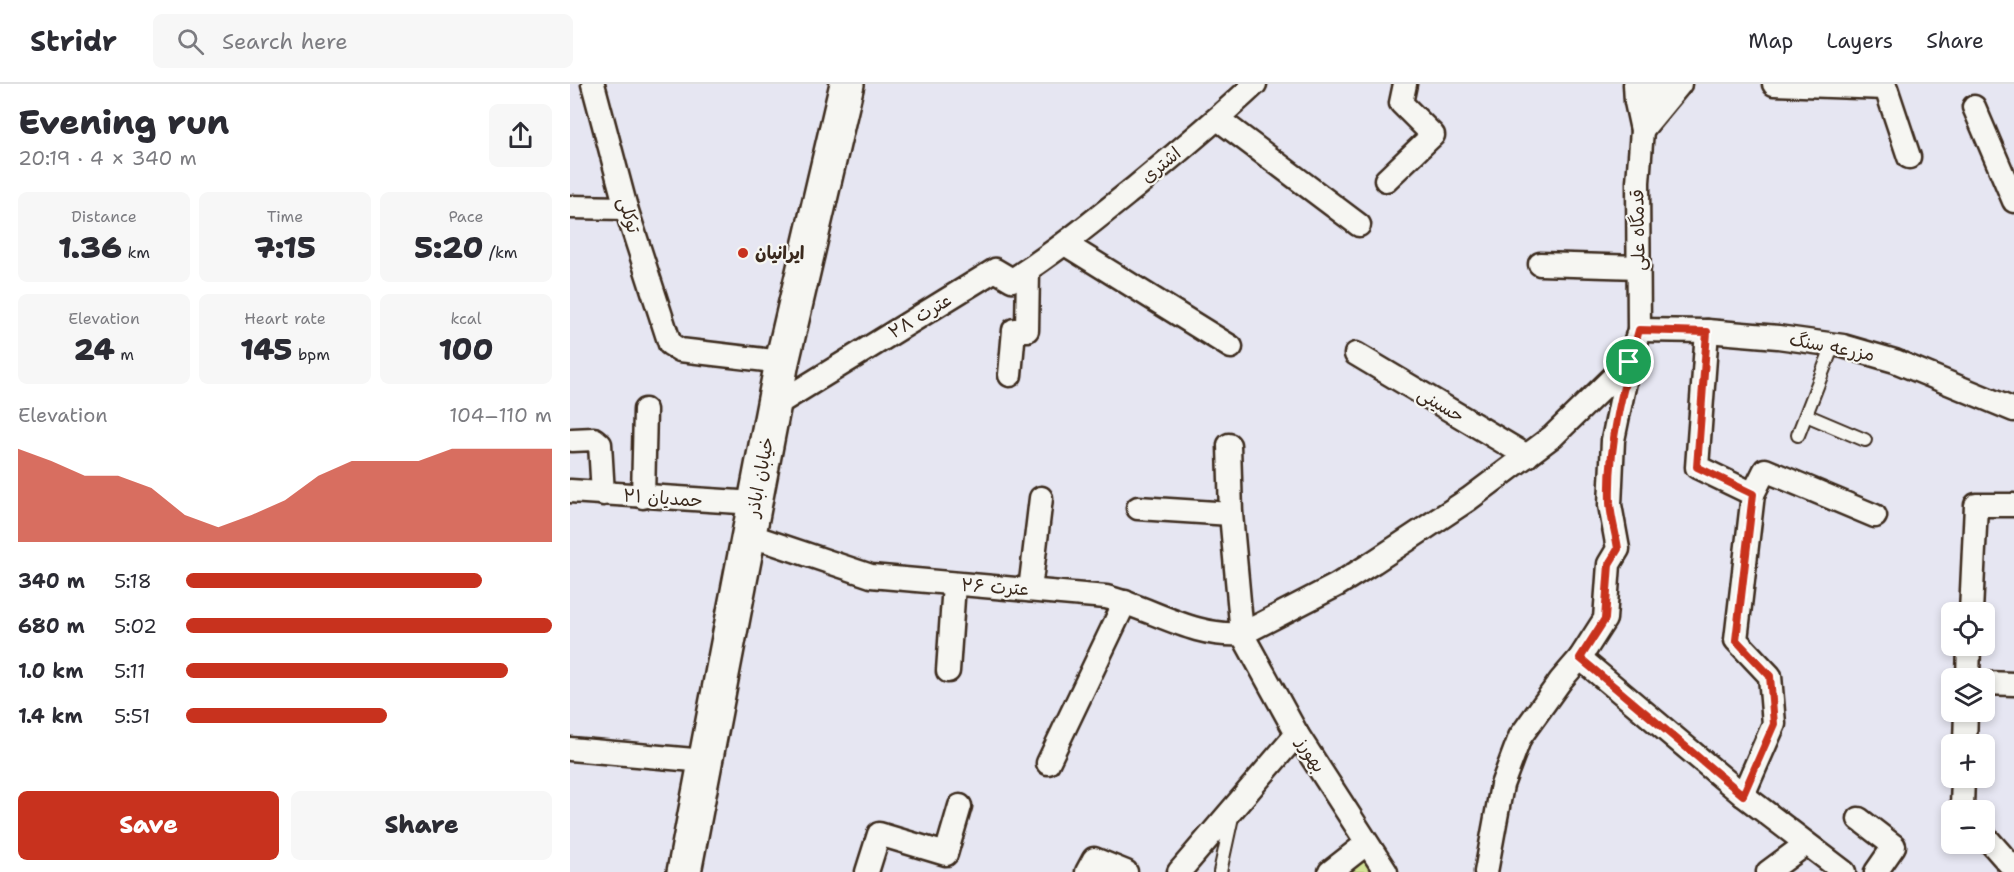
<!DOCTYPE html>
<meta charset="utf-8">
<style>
body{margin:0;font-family:"Shantell Sans","Playpen Sans Arabic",sans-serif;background:#f7f7f7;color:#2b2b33;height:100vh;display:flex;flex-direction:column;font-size:22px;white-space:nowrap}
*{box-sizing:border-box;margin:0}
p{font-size:20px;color:#7c7c81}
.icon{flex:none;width:33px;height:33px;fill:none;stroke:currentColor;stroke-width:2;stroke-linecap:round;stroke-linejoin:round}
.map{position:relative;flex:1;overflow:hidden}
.panel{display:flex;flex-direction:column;background:#fff;width:570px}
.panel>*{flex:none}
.buttons{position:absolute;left:1371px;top:518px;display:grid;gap:12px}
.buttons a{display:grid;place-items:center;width:54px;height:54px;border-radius:9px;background:#fff;box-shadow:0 3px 9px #0003;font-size:30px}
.pin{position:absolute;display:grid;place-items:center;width:51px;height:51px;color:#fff;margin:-26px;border:3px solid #fff;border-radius:50%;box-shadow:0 2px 6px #0007}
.round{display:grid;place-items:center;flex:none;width:63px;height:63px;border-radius:9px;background:#f7f7f7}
.summary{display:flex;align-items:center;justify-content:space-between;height:102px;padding:0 18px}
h1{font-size:33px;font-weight:800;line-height:45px}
.metrics{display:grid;grid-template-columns:repeat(3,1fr);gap:9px;height:102px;padding:6px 18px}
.metrics div{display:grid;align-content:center;border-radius:9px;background:#f7f7f7;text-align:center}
.metrics b{font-size:30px;font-weight:800}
.metrics small{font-size:16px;font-weight:400}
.metrics p{font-size:16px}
.chart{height:168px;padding:12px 18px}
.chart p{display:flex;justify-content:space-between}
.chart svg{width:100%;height:108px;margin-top:6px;fill:#c8321e;opacity:.7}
.primary-button{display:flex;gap:12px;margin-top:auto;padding:12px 18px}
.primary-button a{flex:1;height:69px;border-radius:9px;background:#c8321e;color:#fff;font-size:24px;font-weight:800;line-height:69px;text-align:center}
.primary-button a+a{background:#f7f7f7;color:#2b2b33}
ul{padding:0 18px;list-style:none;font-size:20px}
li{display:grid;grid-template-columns:96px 72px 1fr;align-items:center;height:45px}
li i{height:15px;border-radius:8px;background:#c8321e}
header{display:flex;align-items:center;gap:36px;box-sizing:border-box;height:84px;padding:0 30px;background:#fff;border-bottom:2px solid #e1e1e2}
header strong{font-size:28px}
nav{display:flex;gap:33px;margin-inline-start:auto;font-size:21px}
.search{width:420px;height:54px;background:#f7f7f7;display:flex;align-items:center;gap:15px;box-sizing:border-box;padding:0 21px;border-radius:9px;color:#7c7c81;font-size:22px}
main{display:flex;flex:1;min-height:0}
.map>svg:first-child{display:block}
.green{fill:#d2e296;stroke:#86865a;stroke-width:1.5}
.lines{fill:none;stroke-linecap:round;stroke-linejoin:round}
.lane-casing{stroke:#3b2a1e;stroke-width:16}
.street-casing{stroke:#3b2a1e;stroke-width:27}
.secondary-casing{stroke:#3b2a1e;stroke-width:38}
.lane{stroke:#f6f6f2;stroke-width:12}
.street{stroke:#f6f6f2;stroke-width:22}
.secondary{stroke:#f6f6f2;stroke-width:33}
.route-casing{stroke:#fff;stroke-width:12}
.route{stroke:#c8321e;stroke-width:8}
.poi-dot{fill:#c8321e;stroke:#f6f6f2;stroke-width:2}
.labels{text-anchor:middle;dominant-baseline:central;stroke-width:4.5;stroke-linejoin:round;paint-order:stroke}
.street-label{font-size:18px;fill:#3b2a1e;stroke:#f6f6f2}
.poi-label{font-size:18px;font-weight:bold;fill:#3b2a1e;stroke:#f6f6f2;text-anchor:start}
</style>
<header>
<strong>Stridr</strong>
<div class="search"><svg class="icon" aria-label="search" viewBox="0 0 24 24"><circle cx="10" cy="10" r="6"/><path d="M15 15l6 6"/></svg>Search here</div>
<nav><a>Map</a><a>Layers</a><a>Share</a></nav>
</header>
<main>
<section class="panel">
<div class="summary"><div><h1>Evening run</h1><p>20:19 · 4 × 340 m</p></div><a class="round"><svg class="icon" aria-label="share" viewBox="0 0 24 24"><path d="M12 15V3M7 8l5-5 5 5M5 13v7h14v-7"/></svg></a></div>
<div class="metrics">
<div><p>Distance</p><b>1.36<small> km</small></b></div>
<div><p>Time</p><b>7:15</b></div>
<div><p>Pace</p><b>5:20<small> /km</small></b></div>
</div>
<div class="metrics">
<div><p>Elevation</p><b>24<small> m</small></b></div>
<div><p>Heart rate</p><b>145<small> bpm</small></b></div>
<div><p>kcal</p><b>100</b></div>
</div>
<div class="chart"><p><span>Elevation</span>104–110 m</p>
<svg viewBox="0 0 160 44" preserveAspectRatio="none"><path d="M0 44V6L10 11L20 17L30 17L40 22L50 33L60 38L70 33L80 27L90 17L100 11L110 11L120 11L130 6L140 6L150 6L160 6V44z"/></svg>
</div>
<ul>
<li><b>340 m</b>5:18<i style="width:81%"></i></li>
<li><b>680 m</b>5:02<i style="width:100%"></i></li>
<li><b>1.0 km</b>5:11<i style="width:88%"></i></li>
<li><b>1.4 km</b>5:51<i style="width:55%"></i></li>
</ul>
<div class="primary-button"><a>Save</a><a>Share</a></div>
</section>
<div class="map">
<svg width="1444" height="788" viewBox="0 0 1444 788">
<rect width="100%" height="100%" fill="#e6e6f2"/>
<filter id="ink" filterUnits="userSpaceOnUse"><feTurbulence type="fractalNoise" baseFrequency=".0167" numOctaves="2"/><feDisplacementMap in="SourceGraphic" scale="12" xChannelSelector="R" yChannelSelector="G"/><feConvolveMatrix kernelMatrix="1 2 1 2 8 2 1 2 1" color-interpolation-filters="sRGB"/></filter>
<g filter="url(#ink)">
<path class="green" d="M797,759l19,29h-56z"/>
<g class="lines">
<g class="lane-casing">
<g id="lane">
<path d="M1236,331l59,25"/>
<path d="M1228,351l35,-90"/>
<path d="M650,788l12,-55"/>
</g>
</g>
<g class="street-casing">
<g id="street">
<path d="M23,0l33,124 44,136 10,6 102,12"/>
<path d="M1204,0l112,4 23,69"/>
<path d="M1404,23l40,94"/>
<path d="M1077,34l7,-14 2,-20"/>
<path d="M648,35l141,106"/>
<path d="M1072,46l38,-46"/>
<path d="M816,96l47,-45 -32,-32 4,-19"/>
<path d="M0,123l56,1"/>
<path d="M495,160l166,103"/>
<path d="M970,180l99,3"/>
<path d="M1069,246l68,1 71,6 65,9 52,15 119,49"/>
<path d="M1137,247l-10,136 56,27 -17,146 34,36 4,48 -31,71"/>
<path d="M786,270l171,102"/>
<path d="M440,291l4,-45h13l1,-60"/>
<path d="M204,322l221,-136 17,10c44,-28 84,-61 125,-94 40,-33 80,-66 118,-102"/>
<path d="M2,356l22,-1 6,5 3,50"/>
<path d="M659,361l2,69 11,120 55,100 89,138"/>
<path d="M0,407l185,12"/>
<path d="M1183,410l12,-24 110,46"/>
<path d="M73,413l2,-87"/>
<path d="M568,424l93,6"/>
<path d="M179,451l122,41 235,21c46,11 87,41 136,37l95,-49 37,-23 95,-63 84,-63 76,-74"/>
<path d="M460,506l11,-92"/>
<path d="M1401,528l5,-107h38"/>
<path d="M1010,574l163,137 101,77"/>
<path d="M378,587l6,-87"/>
<path d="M1398,594l1,-33"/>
<path d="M1414,599l30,1"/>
<path d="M1395,660l1,-33"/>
<path d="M0,665l135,12"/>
<path d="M478,679l77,-161"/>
<path d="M1393,693l-1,30 2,3"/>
<path d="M1289,735l35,27 -18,26"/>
<path d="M1414,751l30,34"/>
<path d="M297,788l12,-38 67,20 14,-48"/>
<path d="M517,788l7,-13 32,13"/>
<path d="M609,788l118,-138"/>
<path d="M760,788l37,-29"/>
<path d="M916,788l16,-87 18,-48 41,-57 19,-22 25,-39 4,-55 9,-15 -8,-44 3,-65 16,-78 10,-32 -1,-148 4,-52 -6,-28 -1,-18"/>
<path d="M1198,788l38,-28"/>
</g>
</g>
<g class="secondary-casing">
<path id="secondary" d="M114,788l98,-510 65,-278"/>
</g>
<use href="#lane" class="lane"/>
<use href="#street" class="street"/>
<use href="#secondary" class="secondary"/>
</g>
</g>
<g class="lines" filter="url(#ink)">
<g class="route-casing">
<path id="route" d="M1069,246l68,2 -10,135 56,27 -17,146 34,36 4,48 -31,71 -163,-137 25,-39 4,-55 9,-15c-2,-15 -7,-30 -8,-46 -2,-59 13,-117 29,-173z"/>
</g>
<use href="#route" class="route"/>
</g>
<circle class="poi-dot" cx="173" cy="169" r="6"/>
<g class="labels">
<g class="street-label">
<text transform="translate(591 81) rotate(-39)">اشتری</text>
<text transform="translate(59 131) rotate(73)">توکلی</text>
<text transform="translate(1068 146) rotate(-91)">قدمگاه علی</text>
<text transform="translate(350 232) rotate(-31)">عترت ۲۸</text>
<text transform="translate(1262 263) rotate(11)">مزرعه سنگ</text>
<text transform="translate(871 321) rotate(31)">حسینی</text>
<text transform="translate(190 393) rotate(-79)">خیابان اباذر</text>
<text transform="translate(93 414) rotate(4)">حمدیان ۲۱</text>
<text transform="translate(425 503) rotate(4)">عترت ۲۶</text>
<text transform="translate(741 671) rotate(58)">بهورز</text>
</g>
<g class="poi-label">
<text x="185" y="169">ایرانیان</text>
</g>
</g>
</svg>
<div class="buttons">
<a><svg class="icon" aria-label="locate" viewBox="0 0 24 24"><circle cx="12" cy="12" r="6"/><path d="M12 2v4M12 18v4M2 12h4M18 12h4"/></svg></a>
<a><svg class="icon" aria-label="layers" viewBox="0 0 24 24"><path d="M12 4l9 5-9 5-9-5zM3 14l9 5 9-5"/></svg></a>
<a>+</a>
<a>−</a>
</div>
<div class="pin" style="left:1059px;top:278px;background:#1e9e55"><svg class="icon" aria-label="arrive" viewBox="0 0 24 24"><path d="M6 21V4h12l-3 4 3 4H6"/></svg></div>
</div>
</main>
